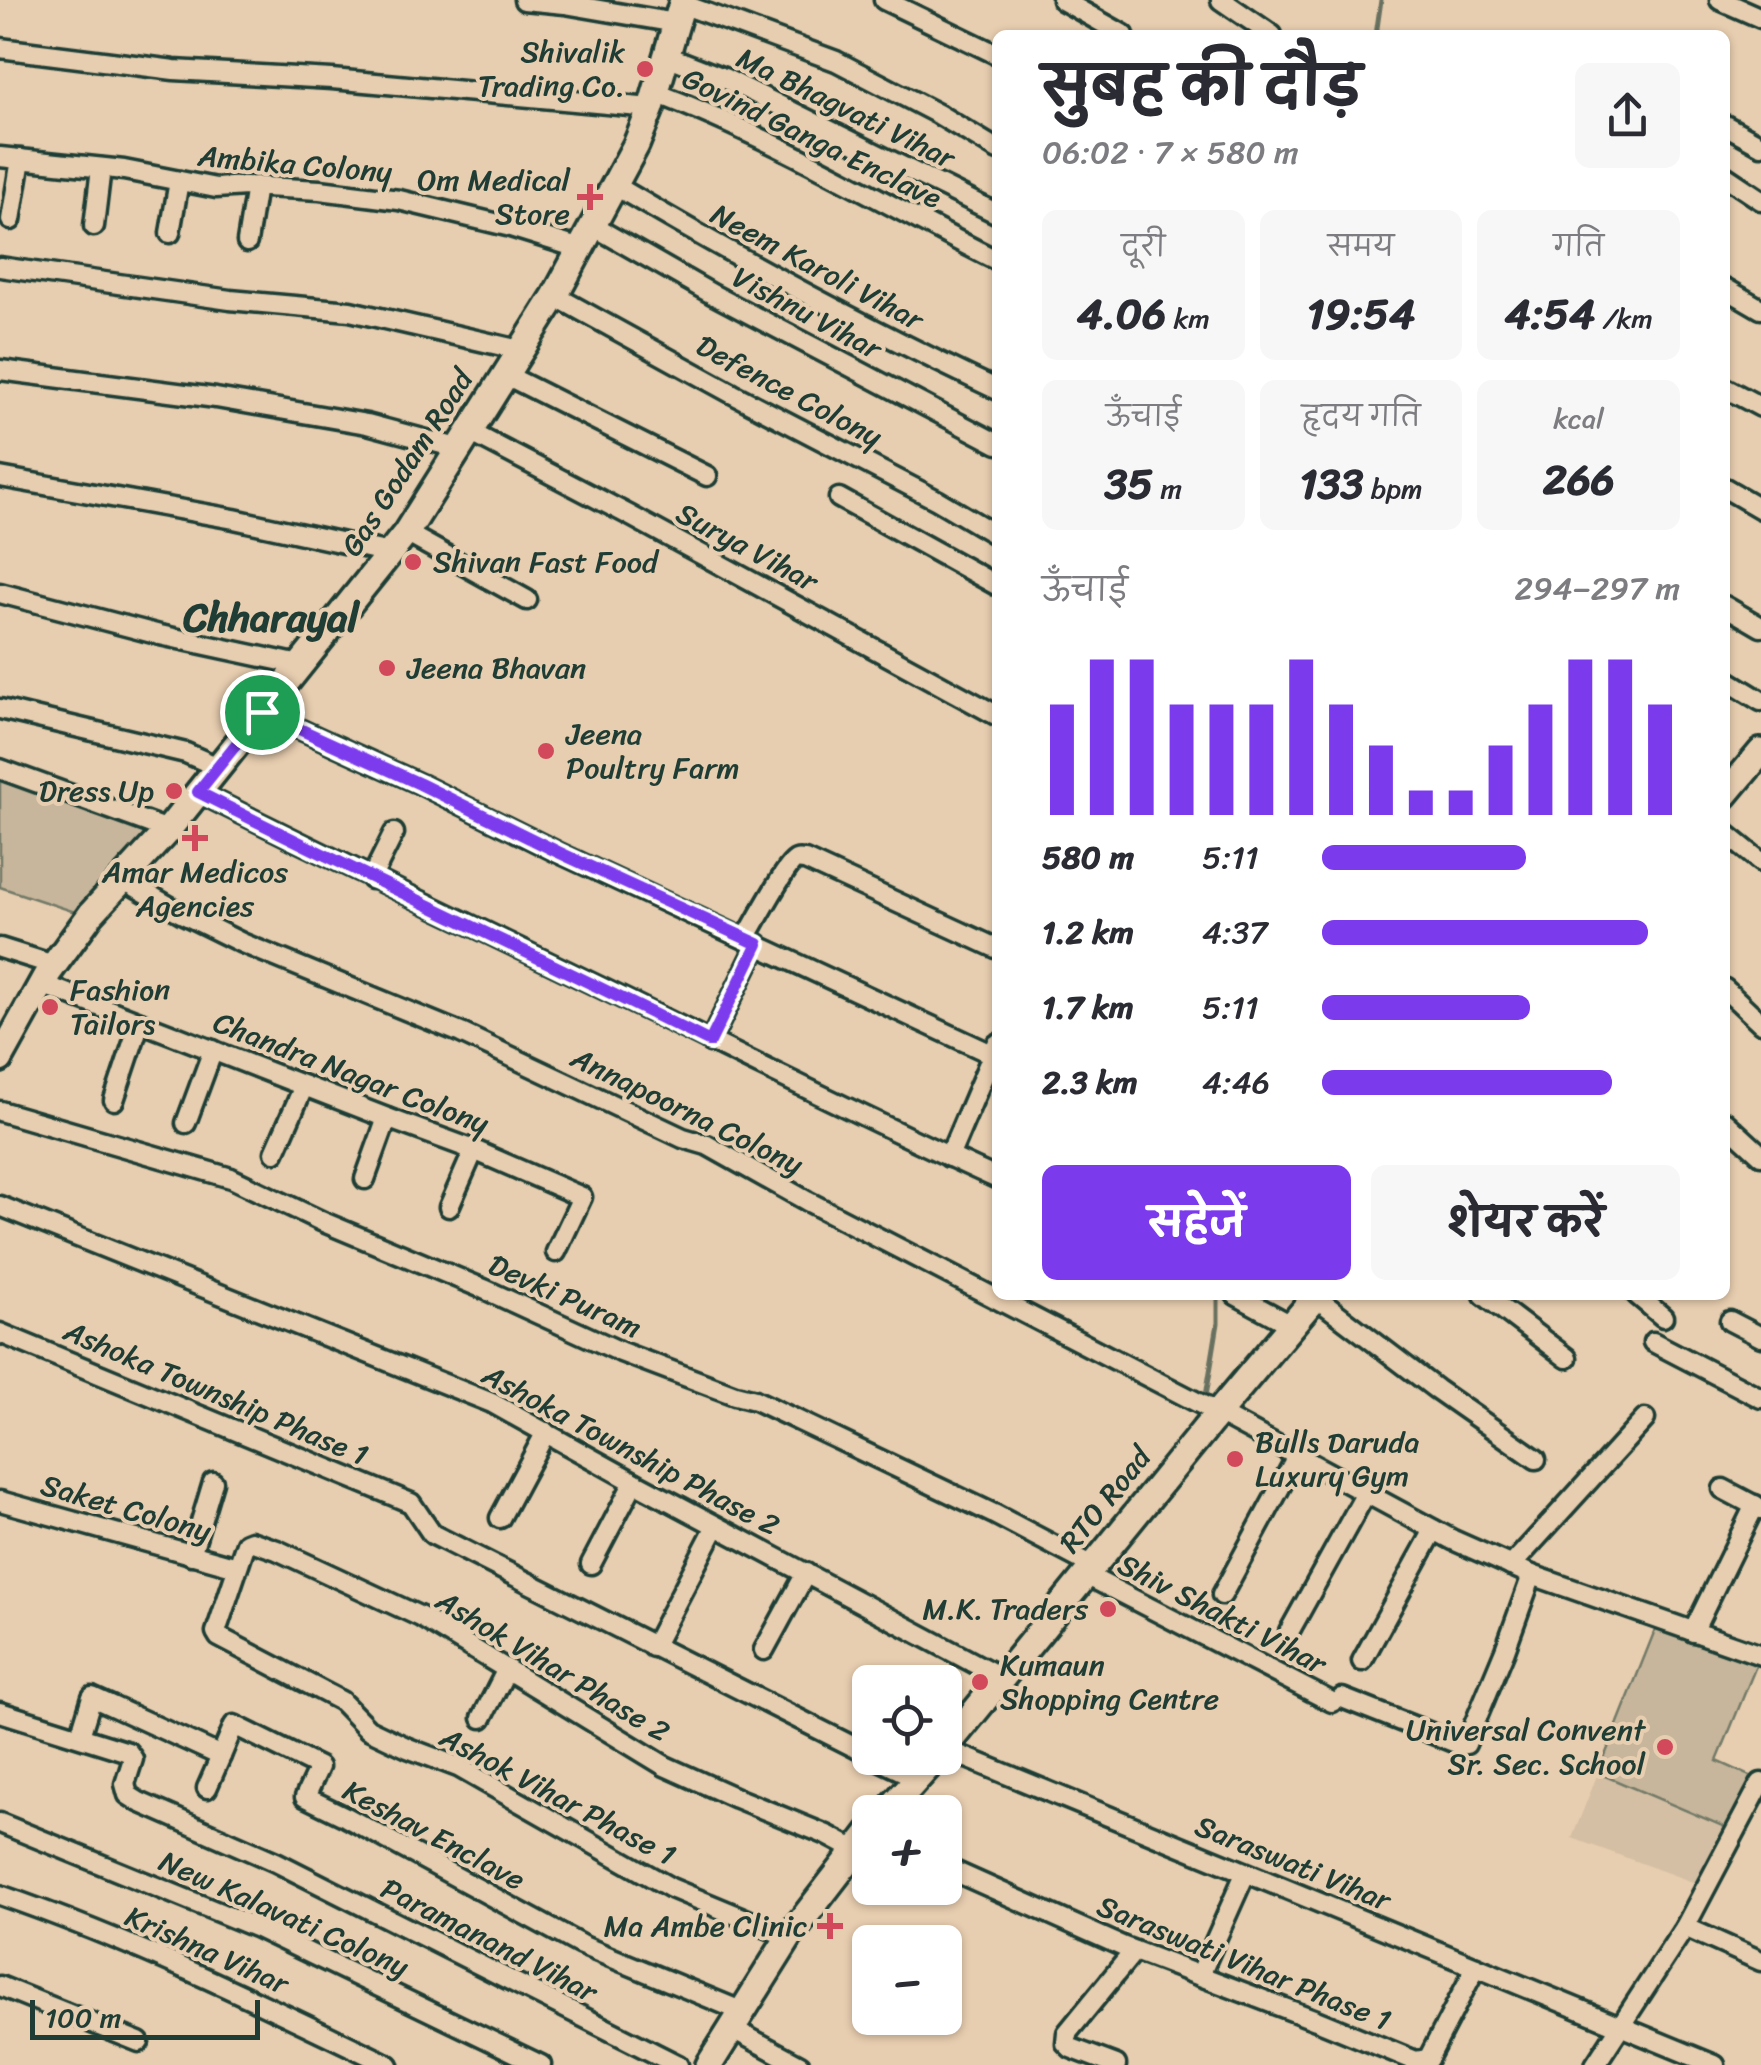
<!DOCTYPE html>
<html lang="hi">
<meta charset="utf-8">
<style>
body{margin:0;font-family:Sriracha,"Playpen Sans Deva",sans-serif;background:#f7f7f7;color:#2b2b33;height:100vh;display:flex;flex-direction:column;font-size:38px;white-space:nowrap}
*{box-sizing:border-box;margin:0}
p{font-size:32px;color:#7c7c81}
.icon{flex:none;width:55px;height:55px;fill:none;stroke:currentColor;stroke-width:2;stroke-linecap:round;stroke-linejoin:round}
.map{position:relative;flex:1;overflow:hidden}
.details{position:absolute;left:992px;top:30px;width:738px;height:1270px;display:flex;flex-direction:column;background:#fff;border-radius:15px;box-shadow:0 2px 8px #0004}
.details>*{flex:none}
.controls{position:absolute;left:852px;top:1665px;display:grid;gap:20px}
.controls a{display:grid;place-items:center;width:110px;height:110px;border-radius:15px;background:#fff;box-shadow:0 2px 8px #0004;font-size:50px}
.scale{position:absolute;left:30px;bottom:25px;width:230px;box-sizing:border-box;padding-left:10px;border:5px solid #1f3d34;border-top:0;font-size:28px;line-height:35px;white-space:nowrap;color:#1f3d34;-webkit-text-stroke:8px #e8ceb0;paint-order:stroke}
.pin{position:absolute;display:grid;place-items:center;width:85px;height:85px;color:#fff;margin:-42px;border:5px solid #fff;border-radius:50%;box-shadow:0 2px 10px #0007}
.round{display:grid;place-items:center;flex:none;width:105px;height:105px;border-radius:15px;background:#f7f7f7}
.headline{display:flex;align-items:center;justify-content:space-between;height:170px;padding:0 50px}
h1{font-size:55px;font-weight:700;line-height:75px}
.metrics{display:grid;grid-template-columns:repeat(3,1fr);gap:15px;height:170px;padding:10px 50px}
.metrics div{display:grid;align-content:center;border-radius:15px;background:#f7f7f7;text-align:center}
.metrics b{font-size:42px;font-weight:700}
.metrics small{font-size:28px;font-weight:400}
.metrics p{font-size:28px}
.chart{height:280px;padding:20px 50px}
.chart p{display:flex;justify-content:space-between}
.chart svg{width:100%;height:180px;margin-top:10px;stroke:#7c3aed;stroke-width:6}
.primary-button{display:flex;gap:20px;margin-top:auto;padding:20px 50px}
.primary-button a{flex:1;height:115px;border-radius:15px;background:#7c3aed;color:#fff;font-size:40px;font-weight:700;line-height:115px;text-align:center}
.primary-button a+a{background:#f7f7f7;color:#2b2b33}
ul{padding:0 50px;list-style:none;font-size:32px}
li{display:grid;grid-template-columns:160px 120px 1fr;align-items:center;height:75px}
li i{height:25px;border-radius:12px;background:#7c3aed}
.map>svg:first-child{display:block}
.built{fill:#d4bfa4}
.green{fill:#c7b69b;stroke:#737a68;stroke-width:2.5}
.lines{fill:none;stroke-linecap:round;stroke-linejoin:round}
.stream{stroke:#687161;stroke-width:5}
.street-casing{stroke:#1f3d34;stroke-width:25}
.secondary-casing{stroke:#1f3d34;stroke-width:32}
.street{stroke:#e8ceb0;stroke-width:18}
.secondary{stroke:#e8ceb0;stroke-width:25}
.route-casing{stroke:#fff;stroke-width:20}
.route{stroke:#7c3aed;stroke-width:12}
.poi-dot{fill:#d1495b;stroke:#e8ceb0;stroke-width:4}
.labels{text-anchor:middle;dominant-baseline:central;stroke-width:8;stroke-linejoin:round;paint-order:stroke}
.poi-label{font-size:30px;fill:#1f3d34;stroke:#e8ceb0;text-anchor:end}
.street-label{font-size:30px;fill:#1f3d34;stroke:#e8ceb0}
.district-label{font-size:40px;font-weight:bold;fill:#1f3d34;stroke:#e8ceb0}
</style>
<div class="map">
<svg width="1761" height="2065" viewBox="0 0 1761 2065">
<rect width="100%" height="100%" fill="#e8ceb0"/>
<filter id="ink" filterUnits="userSpaceOnUse"><feTurbulence type="fractalNoise" baseFrequency=".01" numOctaves="2"/><feDisplacementMap in="SourceGraphic" scale="20" xChannelSelector="R" yChannelSelector="G"/><feConvolveMatrix kernelMatrix="1 2 1 2 8 2 1 2 1" color-interpolation-filters="sRGB"/></filter>
<g filter="url(#ink)">
<path class="built" d="M1657,1625l101,36 -41,100 36,16 -55,107 -126,-46z"/>
<g class="green">
<path d="M0,775l155,56 -74,83 -81,-27z"/>
<path d="M1657,1625l101,36 -41,100 36,16 -26,51 -129,-55z"/>
</g>
<g class="lines">
<g class="stream">
<path d="M1376,35l5,-35"/>
<path d="M1206,1396l12,-73v-28"/>
</g>
<g class="street-casing">
<g id="street">
<path d="M524,0l41,4 111,19"/>
<path d="M884,0l114,55"/>
<path d="M1062,0l62,35"/>
<path d="M1221,0l51,35"/>
<path d="M1720,0l41,18"/>
<path d="M682,4l154,57 102,53 60,36"/>
<path d="M0,48l174,22 158,9 319,29"/>
<path d="M667,56l59,23 272,135"/>
<path d="M656,93c119,45 228,111 342,168"/>
<path d="M1725,125l36,20"/>
<path d="M0,157l124,13 92,18 30,-2 74,4 79,10 108,26 74,23"/>
<path d="M1725,176l36,24"/>
<path d="M614,185c125,74 252,143 384,205"/>
<path d="M11,220l10,-61"/>
<path d="M94,226l7,-58"/>
<path d="M593,226l119,68 286,150"/>
<path d="M170,233l9,-52"/>
<path d="M247,242l9,-56"/>
<path d="M0,267l230,33 120,11 170,39"/>
<path d="M1725,288l36,21"/>
<path d="M555,296l178,98 204,106 61,36"/>
<path d="M0,370l216,28 151,26 90,24"/>
<path d="M504,374l203,102"/>
<path d="M1725,388l36,19"/>
<path d="M468,431l161,84 369,201"/>
<path d="M0,477l234,42 156,34"/>
<path d="M1725,488l36,21"/>
<path d="M839,498l159,88"/>
<path d="M406,533l121,67"/>
<path d="M0,593l160,42 140,30"/>
<path d="M1725,606l36,21"/>
<path d="M1725,679l36,22"/>
<path d="M0,709l186,44 32,14"/>
<path d="M262,712l158,72 137,68 441,205"/>
<path d="M0,769l168,61"/>
<path d="M198,792c129,65 259,126 389,189 137,66 272,135 411,198"/>
<path d="M1725,833l36,29"/>
<path d="M122,879l59,34 61,30 219,90 186,88 36,17 24,7 100,56 411,212 235,127 79,35 229,80"/>
<path d="M371,879l23,-46"/>
<path d="M746,938c8,-13 41,-75 50,-78 3,-1 6,0 9,0l193,89"/>
<path d="M0,948l54,17"/>
<path d="M42,984l345,134 87,32 108,47 -26,55"/>
<path d="M1725,989l36,34"/>
<path d="M710,1042l48,-98"/>
<path d="M114,1100l26,-78"/>
<path d="M0,1111l231,67 90,43 163,68 137,63 114,43 20,5 239,114 99,52"/>
<path d="M1725,1122l36,33"/>
<path d="M186,1123l27,-73"/>
<path d="M275,1152l29,-66"/>
<path d="M949,1157l48,-113"/>
<path d="M365,1179l22,-61"/>
<path d="M0,1206l492,197 142,79 368,196"/>
<path d="M449,1207l25,-57"/>
<path d="M1236,1295l55,30"/>
<path d="M1484,1295l83,63"/>
<path d="M1637,1295l26,22"/>
<path d="M1315,1297l121,92 100,70"/>
<path d="M1730,1321l31,16"/>
<path d="M0,1333l411,170 21,31 438,221"/>
<path d="M1653,1342l108,56"/>
<path d="M1723,1489l38,20"/>
<path d="M0,1501l237,66"/>
<path d="M500,1518l46,-86"/>
<path d="M191,1555l22,-73"/>
<path d="M591,1564l43,-82"/>
<path d="M1511,1566l134,-147"/>
<path d="M1086,1575l246,127"/>
<path d="M1222,1595l75,-139"/>
<path d="M1289,1632l77,-139"/>
<path d="M1693,1632l62,-127"/>
<path d="M653,1647l63,-121"/>
<path d="M764,1650l42,-77"/>
<path d="M1362,1661l72,-131"/>
<path d="M1342,1698l119,47 5,-1 39,-94 27,-75"/>
<path d="M0,1712l128,40 5,7 -8,25 3,11 11,7 137,60 402,203"/>
<path d="M482,1718l25,-49"/>
<path d="M80,1736l12,-39 129,59 13,-31 85,42 -14,30 41,20 235,128 160,66"/>
<path d="M945,1749l770,316"/>
<path d="M875,1758l42,20"/>
<path d="M207,1788l14,-32"/>
<path d="M0,1823l257,105 284,137"/>
<path d="M945,1867l179,80 192,73 100,41 12,-2 48,-92"/>
<path d="M0,1895c134,46 261,108 389,170"/>
<path d="M1685,1927l76,34"/>
<path d="M789,1937l-118,-49 -213,-121 -50,-19 -40,-19 -27,-28 -122,-64 -3,-5 30,-89 5,-2 26,9 144,67 244,149 71,32 91,37 28,15"/>
<path d="M1200,1975l45,-101"/>
<path d="M0,1986l139,56"/>
<path d="M731,2028l69,37"/>
<path d="M1116,2065l-45,-17 -5,-5 1,-10 67,-82"/>
<path d="M1595,2065l90,-138 76,-144"/>
</g>
</g>
<g class="secondary-casing">
<g id="secondary">
<path d="M1725,795l36,-43"/>
<path d="M0,1059l46,-83 45,-62 77,-84 238,-297 149,-237 81,-151 15,-37 32,-108"/>
<path d="M945,1748l273,-335 99,-118"/>
<path d="M887,1812l49,-54"/>
<path d="M709,2065l80,-128 81,-105"/>
</g>
</g>
<use href="#street" class="street"/>
<use href="#secondary" class="secondary"/>
</g>
</g>
<g class="lines" filter="url(#ink)">
<g class="route-casing">
<path id="route" d="M262,712l158,72 138,68 200,92 -48,98c-170,-85 -343,-164 -512,-250z"/>
</g>
<use href="#route" class="route"/>
</g>
<g class="poi-dot">
<circle cx="645" cy="69" r="10"/>
<path d="M585 182h10v10h10v10h-10v10h-10v-10h-10v-10h10z"/>
<circle cx="413" cy="562" r="10"/>
<circle cx="387" cy="668" r="10"/>
<circle cx="546" cy="751" r="10"/>
<circle cx="174" cy="791" r="10"/>
<path d="M190 823h10v10h10v10h-10v10h-10v-10h-10v-10h10z"/>
<circle cx="50" cy="1007" r="10"/>
<circle cx="1235" cy="1459" r="10"/>
<circle cx="1108" cy="1609" r="10"/>
<circle cx="980" cy="1682" r="10"/>
<circle cx="1665" cy="1747" r="10"/>
<path d="M825 1911h10v10h10v10h-10v10h-10v-10h-10v-10h10z"/>
</g>
<g class="labels">
<g class="poi-label">
<text x="625" y="52">Shivalik<tspan x="625" dy="34">Trading Co.</tspan></text>
<text x="570" y="180">Om Medical<tspan x="570" dy="34">Store</tspan></text>
<text x="433" y="562" text-anchor="start">Shivan Fast Food</text>
<text x="407" y="668" text-anchor="start">Jeena Bhavan</text>
<text x="566" y="734" text-anchor="start">Jeena<tspan x="566" dy="34">Poultry Farm</tspan></text>
<text x="154" y="791">Dress Up</text>
<text x="195" y="872" text-anchor="middle">Amar Medicos<tspan x="195" dy="34">Agencies</tspan></text>
<text x="70" y="990" text-anchor="start">Fashion<tspan x="70" dy="34">Tailors</tspan></text>
<text x="1255" y="1442" text-anchor="start">Bulls Daruda<tspan x="1255" dy="34">Luxury Gym</tspan></text>
<text x="1088" y="1609">M.K. Traders</text>
<text x="1000" y="1665" text-anchor="start">Kumaun<tspan x="1000" dy="34">Shopping Centre</tspan></text>
<text x="1645" y="1730">Universal Convent<tspan x="1645" dy="34">Sr. Sec. School</tspan></text>
<text x="808" y="1926">Ma Ambe Clinic</text>
</g>
<g class="street-label">
<text transform="translate(846 108) rotate(26)">Ma Bhagvati Vihar</text>
<text transform="translate(812 138) rotate(26)">Govind Ganga Enclave</text>
<text transform="translate(295 164) rotate(5)">Ambika Colony</text>
<text transform="translate(817 267) rotate(28)">Neem Karoli Vihar</text>
<text transform="translate(807 313) rotate(28)">Vishnu Vihar</text>
<text transform="translate(789 391) rotate(28)">Defence Colony</text>
<text transform="translate(407 463) rotate(-57)">Gas Godam Road</text>
<text transform="translate(747 547) rotate(28)">Surya Vihar</text>
<text transform="translate(351 1073) rotate(21)">Chandra Nagar Colony</text>
<text transform="translate(687 1111) rotate(26)">Annapoorna Colony</text>
<text transform="translate(565 1296) rotate(24)">Devki Puram</text>
<text transform="translate(216 1393) rotate(23)">Ashoka Township Phase 1</text>
<text transform="translate(631 1450) rotate(28)">Ashoka Township Phase 2</text>
<text transform="translate(1105 1500) rotate(-51)">RTO Road</text>
<text transform="translate(126 1508) rotate(16)">Saket Colony</text>
<text transform="translate(1222 1614) rotate(27)">Shiv Shakti Vihar</text>
<text transform="translate(553 1666) rotate(31)">Ashok Vihar Phase 2</text>
<text transform="translate(558 1796) rotate(28)">Ashok Vihar Phase 1</text>
<text transform="translate(434 1835) rotate(28)">Keshav Enclave</text>
<text transform="translate(1293 1863) rotate(22)">Saraswati Vihar</text>
<text transform="translate(284 1914) rotate(24)">New Kalavati Colony</text>
<text transform="translate(489 1940) rotate(27)">Paramanand Vihar</text>
<text transform="translate(207 1950) rotate(24)">Krishna Vihar</text>
<text transform="translate(1244 1963) rotate(22)">Saraswati Vihar Phase 1</text>
</g>
<g class="district-label">
<text x="271" y="617">Chharayal</text>
</g>
</g>
</svg>
<div class="controls">
<a><svg class="icon" aria-label="locate" viewBox="0 0 24 24"><circle cx="12" cy="12" r="6"/><path d="M12 2v4M12 18v4M2 12h4M18 12h4"/></svg></a>
<a>+</a>
<a>−</a>
</div>
<div class="scale">100 m</div>
<div class="pin" style="left:262px;top:712px;background:#1e9e55"><svg class="icon" aria-label="arrive" viewBox="0 0 24 24"><path d="M6 21V4h12l-3 4 3 4H6"/></svg></div>
<section class="details">
<div class="headline"><div><h1>सुबह की दौड़</h1><p>06:02 · 7 × 580 m</p></div><a class="round"><svg class="icon" aria-label="share" viewBox="0 0 24 24"><path d="M12 15V3M7 8l5-5 5 5M5 13v7h14v-7"/></svg></a></div>
<div class="metrics">
<div><p>दूरी</p><b>4.06<small> km</small></b></div>
<div><p>समय</p><b>19:54</b></div>
<div><p>गति</p><b>4:54<small> /km</small></b></div>
</div>
<div class="metrics">
<div><p>ऊँचाई</p><b>35<small> m</small></b></div>
<div><p>हृदय गति</p><b>133<small> bpm</small></b></div>
<div><p>kcal</p><b>266</b></div>
</div>
<div class="chart"><p><span>ऊँचाई</span>294–297 m</p>
<svg viewBox="0 0 160 44" preserveAspectRatio="none"><path d="M5 44V17M15 44V6M25 44V6M35 44V17M45 44V17M55 44V17M65 44V6M75 44V17M85 44V27M95 44V38M105 44V38M115 44V27M125 44V17M135 44V6M145 44V6M155 44V17"/></svg>
</div>
<ul>
<li><b>580 m</b>5:11<i style="width:57%"></i></li>
<li><b>1.2 km</b>4:37<i style="width:91%"></i></li>
<li><b>1.7 km</b>5:11<i style="width:58%"></i></li>
<li><b>2.3 km</b>4:46<i style="width:81%"></i></li>
</ul>
<div class="primary-button"><a>सहेजें</a><a>शेयर करें</a></div>
</section>
</div>
